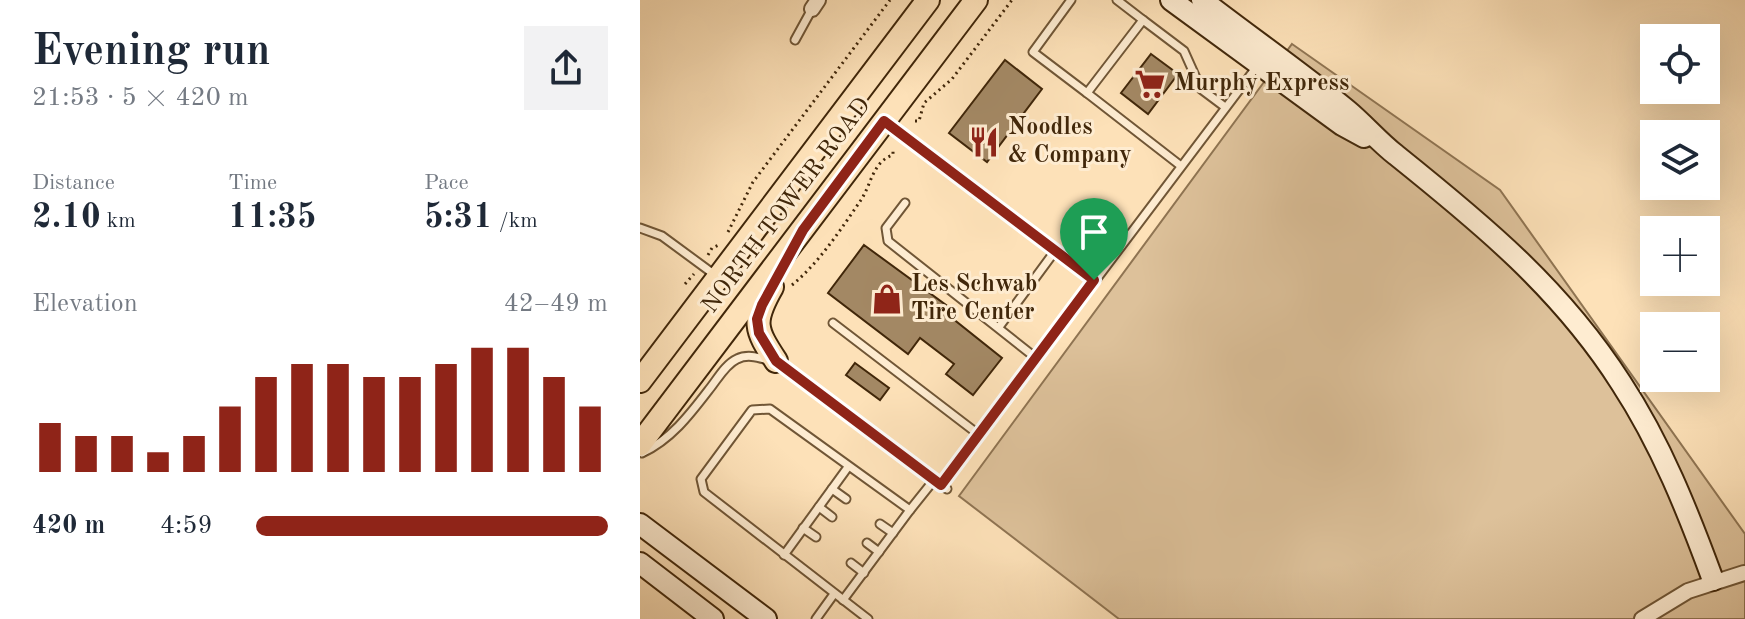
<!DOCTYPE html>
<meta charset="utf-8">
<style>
body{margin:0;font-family:"Old Standard TT",serif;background:#f2f2f3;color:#1f2937;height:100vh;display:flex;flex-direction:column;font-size:30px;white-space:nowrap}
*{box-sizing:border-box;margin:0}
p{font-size:26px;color:#747a83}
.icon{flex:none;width:44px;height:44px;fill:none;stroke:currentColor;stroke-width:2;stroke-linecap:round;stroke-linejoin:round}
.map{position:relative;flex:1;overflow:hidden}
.details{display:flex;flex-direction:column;background:#fff;width:640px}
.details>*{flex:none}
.controls{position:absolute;left:1000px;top:24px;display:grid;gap:16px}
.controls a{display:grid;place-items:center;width:80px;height:80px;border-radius:0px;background:#fff;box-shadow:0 8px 32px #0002;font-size:40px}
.pin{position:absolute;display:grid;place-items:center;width:68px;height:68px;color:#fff;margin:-82px -34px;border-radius:50% 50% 50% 0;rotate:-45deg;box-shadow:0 0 8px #0007}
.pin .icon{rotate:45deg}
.round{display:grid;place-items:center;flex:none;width:84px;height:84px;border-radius:0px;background:#f2f2f3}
.summary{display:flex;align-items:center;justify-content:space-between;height:136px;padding:0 32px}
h1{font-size:44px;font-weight:700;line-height:60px}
.metrics{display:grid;grid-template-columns:repeat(3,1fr);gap:12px;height:136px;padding:8px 32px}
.metrics div{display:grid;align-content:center}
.metrics b{font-size:34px;font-weight:700}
.metrics small{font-size:22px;font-weight:400}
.metrics p{font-size:22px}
.chart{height:224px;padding:16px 32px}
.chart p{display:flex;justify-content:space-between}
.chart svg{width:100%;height:144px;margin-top:8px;stroke:#8f2418;stroke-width:6}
ul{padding:0 32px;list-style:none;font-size:26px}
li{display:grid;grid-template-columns:128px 96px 1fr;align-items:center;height:60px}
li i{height:20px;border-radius:10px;background:#8f2418}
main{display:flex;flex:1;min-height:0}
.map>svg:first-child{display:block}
.green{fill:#ddc19a;stroke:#8f7452;stroke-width:2}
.building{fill:#a38864;stroke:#41270a;stroke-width:2}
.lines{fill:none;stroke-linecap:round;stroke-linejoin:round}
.lane-casing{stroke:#705636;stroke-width:11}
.street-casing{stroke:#705636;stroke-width:18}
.secondary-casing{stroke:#41270a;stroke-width:24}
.primary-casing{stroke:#41270a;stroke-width:26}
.path{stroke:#41270a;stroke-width:3;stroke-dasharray:2 4;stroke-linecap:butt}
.lane{stroke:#feecd1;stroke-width:7}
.street{stroke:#feecd1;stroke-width:14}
.secondary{stroke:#feecd1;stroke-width:20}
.primary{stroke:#fde1b8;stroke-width:22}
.route-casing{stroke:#fff;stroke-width:16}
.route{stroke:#8f2418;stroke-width:10}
.labels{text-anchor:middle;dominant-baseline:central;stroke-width:6;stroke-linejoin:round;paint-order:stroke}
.poi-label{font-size:24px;font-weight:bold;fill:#41270a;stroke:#feecd1;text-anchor:start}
.street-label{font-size:24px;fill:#41270a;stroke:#feecd1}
</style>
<main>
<section class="details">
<div class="summary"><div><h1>Evening run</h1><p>21:53 · 5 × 420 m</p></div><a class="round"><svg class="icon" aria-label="share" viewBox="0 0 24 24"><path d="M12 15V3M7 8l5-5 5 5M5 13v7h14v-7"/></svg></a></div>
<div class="metrics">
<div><p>Distance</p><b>2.10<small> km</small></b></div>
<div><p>Time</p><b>11:35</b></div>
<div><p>Pace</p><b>5:31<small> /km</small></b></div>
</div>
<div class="chart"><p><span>Elevation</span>42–49 m</p>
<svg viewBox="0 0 160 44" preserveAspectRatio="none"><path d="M5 44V29M15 44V33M25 44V33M35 44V38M45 44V33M55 44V24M65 44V15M75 44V11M85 44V11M95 44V15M105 44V15M115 44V11M125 44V6M135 44V6M145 44V15M155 44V24"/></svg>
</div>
<ul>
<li><b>420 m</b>4:59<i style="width:100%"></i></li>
</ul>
</section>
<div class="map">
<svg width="1105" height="619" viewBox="0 0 1105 619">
<rect width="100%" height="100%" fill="#fde1b8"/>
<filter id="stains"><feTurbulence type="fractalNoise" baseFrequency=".0025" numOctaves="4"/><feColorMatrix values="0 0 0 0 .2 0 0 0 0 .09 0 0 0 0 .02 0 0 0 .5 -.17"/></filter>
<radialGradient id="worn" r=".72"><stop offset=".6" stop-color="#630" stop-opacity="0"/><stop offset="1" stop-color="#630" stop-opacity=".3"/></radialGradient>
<path class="green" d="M652,44l208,146 245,344v85h-626l-160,-123z"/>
<g class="building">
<path d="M511,54l27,20 -30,40 -27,-21z"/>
<path d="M365,60l37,29 -55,73 -38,-29z"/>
<path d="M224,245l82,60 -4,5 60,48 -29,37 -27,-21 8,-10 -34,-26 -12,16 -80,-61z"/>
<path d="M215,363l34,25 -9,12 -34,-25z"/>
</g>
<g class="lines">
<g class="lane-casing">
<g id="lane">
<path d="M431,0l-38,52 54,41"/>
<path d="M477,0l26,20"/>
<path d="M155,40l17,-31"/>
<path d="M245,123l209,157"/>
<path d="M541,166l-94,-73 56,-73 41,31 17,38 24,18"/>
<path d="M265,203l-19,25 2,13 148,117"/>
<path d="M0,228l22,8 53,39"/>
<path d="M193,323l145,111"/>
<path d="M359,327l56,-76"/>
<path d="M139,364l168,125"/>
<path d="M2,453c30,-14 49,-40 69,-66 7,-9 15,-23 26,-28 10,-5 20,-2 31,1"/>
<path d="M301,485l317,-420"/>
<path d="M192,489l14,10"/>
<path d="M179,507l13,10"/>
<path d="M240,524l13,9"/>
<path d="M163,528l13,9"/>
<path d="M227,543l12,9"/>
<path d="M144,555l64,-88"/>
<path d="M211,563l13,10"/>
<path d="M203,600l67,-90"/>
<path d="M176,619l18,-25"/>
<path d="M228,619l-164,-127 -3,-13 51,-69 18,-1 140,101 24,-30"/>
</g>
</g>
<g class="street-casing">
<g id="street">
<path d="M172,9l6,-9"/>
<path d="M1002,619l46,-28 56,-18"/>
</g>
</g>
<g class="secondary-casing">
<g id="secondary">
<path d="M531,0l171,125 22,12"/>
<path d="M562,0c48,37 98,72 145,110 17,14 32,32 49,45 86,69 165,134 225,228 40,61 67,129 92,197"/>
<path d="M0,524l126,95"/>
<path d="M0,563l73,56"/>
</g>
</g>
<g class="primary-casing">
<g id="primary">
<path d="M132,287c-20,35 -17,42 4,74"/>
<path d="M0,381l288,-381"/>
<path d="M0,444l336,-444"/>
</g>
</g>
<g class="path">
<path d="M275,121h4l5,-18 28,-24 60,-79"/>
<path d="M88,232l25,-50 137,-182"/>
<path d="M68,255l4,-7 7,-3"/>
<path d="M45,284l9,-10"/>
<path d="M152,285c27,-22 49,-56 69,-85 10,-15 12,-39 32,-45v-4"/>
</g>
<use href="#lane" class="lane"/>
<use href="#street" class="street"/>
<use href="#secondary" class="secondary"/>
<use href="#primary" class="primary"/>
</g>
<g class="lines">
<g class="route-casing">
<path id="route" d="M244,121l210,159 -153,205 -165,-124 -17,-28 -2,-14 5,-14 41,-75z"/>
</g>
<use href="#route" class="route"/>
</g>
<defs>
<g id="supermarket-bare" transform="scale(2.4)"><path d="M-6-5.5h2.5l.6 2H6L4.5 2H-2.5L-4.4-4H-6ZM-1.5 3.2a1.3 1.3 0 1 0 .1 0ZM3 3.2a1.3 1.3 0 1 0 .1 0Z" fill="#8f2418" stroke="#feecd1" stroke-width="2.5" paint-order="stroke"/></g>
<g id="restaurant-bare" transform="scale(2.4)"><path d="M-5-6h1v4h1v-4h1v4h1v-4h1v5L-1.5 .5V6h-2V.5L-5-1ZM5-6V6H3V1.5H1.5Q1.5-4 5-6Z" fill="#8f2418" stroke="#feecd1" stroke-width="2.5" paint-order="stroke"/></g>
<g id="shop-bare" transform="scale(2.4)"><path d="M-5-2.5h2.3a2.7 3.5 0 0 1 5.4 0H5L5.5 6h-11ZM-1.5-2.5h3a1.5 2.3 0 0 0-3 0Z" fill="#8f2418" stroke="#feecd1" stroke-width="2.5" paint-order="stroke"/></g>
</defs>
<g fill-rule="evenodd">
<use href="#supermarket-bare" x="510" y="84"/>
<use href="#restaurant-bare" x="344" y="142"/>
<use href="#shop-bare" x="247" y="299"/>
</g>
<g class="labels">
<g class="poi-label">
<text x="534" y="84">Murphy Express</text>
<text x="368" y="128">Noodles<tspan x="368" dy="28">&amp; Company</tspan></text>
<text x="271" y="285">Les Schwab<tspan x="271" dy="28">Tire Center</tspan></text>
</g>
<g class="street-label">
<text transform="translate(147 206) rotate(-53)">NORTH TOWER ROAD</text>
</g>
</g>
<rect width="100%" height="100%" filter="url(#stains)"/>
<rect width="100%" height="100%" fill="url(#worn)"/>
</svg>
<div class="controls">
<a><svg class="icon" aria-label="locate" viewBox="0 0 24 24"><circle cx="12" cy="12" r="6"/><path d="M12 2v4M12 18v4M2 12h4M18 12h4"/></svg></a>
<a><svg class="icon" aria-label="layers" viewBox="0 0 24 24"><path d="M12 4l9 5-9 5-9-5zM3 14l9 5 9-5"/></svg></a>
<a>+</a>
<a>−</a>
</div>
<div class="pin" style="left:454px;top:280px;background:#1e9e55"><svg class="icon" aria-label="arrive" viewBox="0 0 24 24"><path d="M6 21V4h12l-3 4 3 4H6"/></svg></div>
</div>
</main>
